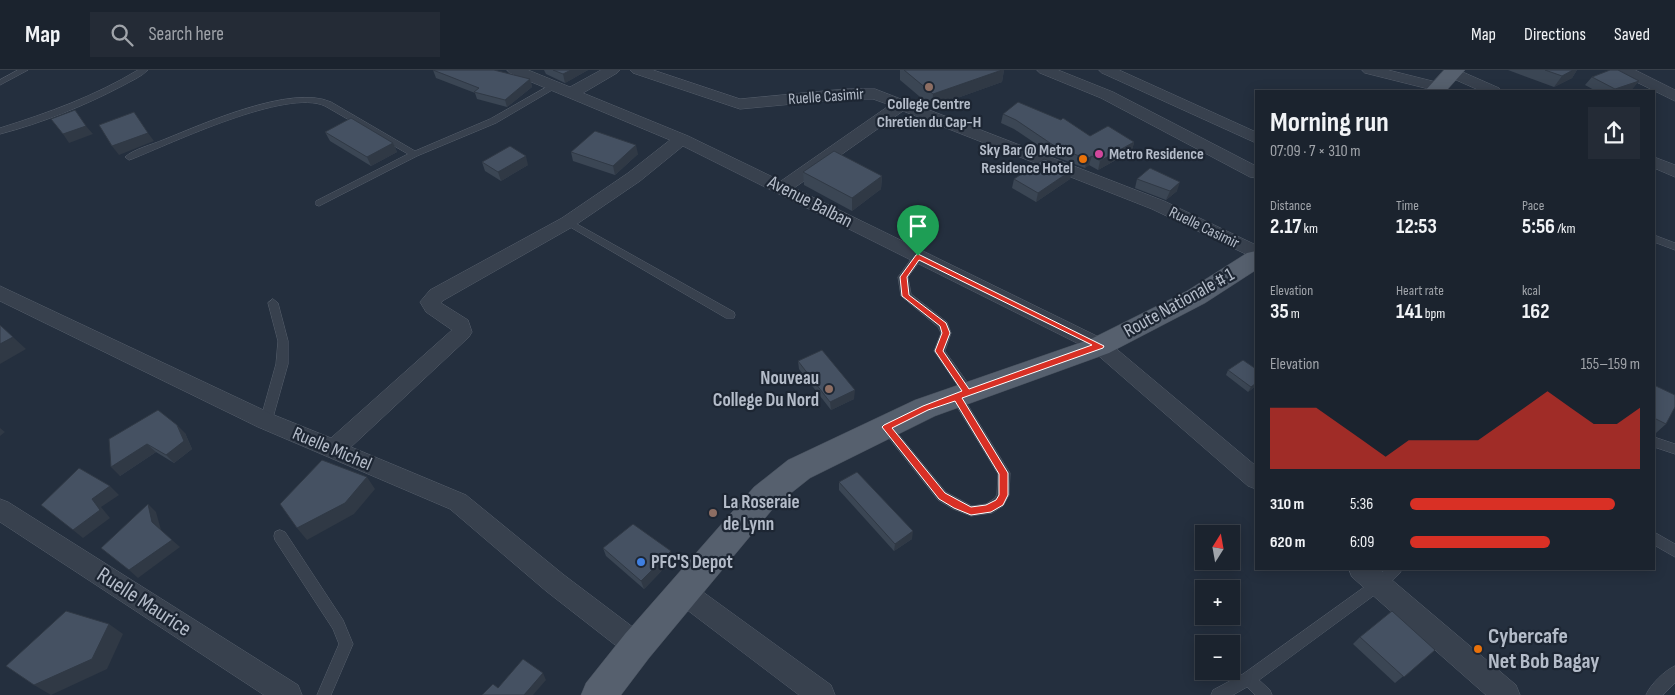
<!DOCTYPE html>
<meta charset="utf-8">
<style>
body{margin:0;font-family:"Sofia Sans Condensed",sans-serif;background:#242b36;color:#f1f3f6;height:100vh;display:flex;flex-direction:column;font-size:19px;white-space:nowrap}
*{box-sizing:border-box;margin:0}
p{font-size:16px;color:#a0a4aa}
.icon{flex:none;width:28px;height:28px;fill:none;stroke:currentColor;stroke-width:2;stroke-linecap:round;stroke-linejoin:round}
.map{position:relative;flex:1;overflow:hidden}
.drawer{position:absolute;left:1255px;top:20px;width:400px;height:480px;display:flex;flex-direction:column;background:#1b232e;border-radius:0px;box-shadow:0 2px 12px #0003,0 0 0 1px #39404a}
.drawer>*{flex:none}
.needle{width:32px;rotate:11deg}
.controls{position:absolute;left:1195px;top:455px;display:grid;gap:10px}
.controls a{display:grid;place-items:center;width:45px;height:45px;border-radius:0px;background:#1b232e;box-shadow:0 2px 12px #0003,0 0 0 1px #39404a;font-size:25px}
.pin{position:absolute;display:grid;place-items:center;width:42px;height:42px;color:#fff;margin:-51px -21px;border-radius:50% 50% 50% 0;rotate:-45deg;box-shadow:0 0 5px #0007}
.pin .icon{rotate:45deg}
.round{display:grid;place-items:center;flex:none;width:52px;height:52px;border-radius:0px;background:#242b36}
.head{display:flex;align-items:center;justify-content:space-between;height:85px;padding:0 15px}
h1{font-size:28px;font-weight:700;line-height:38px}
.stats{display:grid;grid-template-columns:repeat(3,1fr);gap:8px;height:85px;padding:5px 15px}
.stats div{display:grid;align-content:center}
.stats b{font-size:21px;font-weight:700}
.stats small{font-size:14px;font-weight:400}
.stats p{font-size:14px}
.chart{height:140px;padding:10px 15px}
.chart p{display:flex;justify-content:space-between}
.chart svg{width:100%;height:90px;margin-top:5px;fill:#d93025;opacity:.7}
ul{padding:0 15px;list-style:none;font-size:16px}
li{display:grid;grid-template-columns:80px 60px 1fr;align-items:center;height:38px}
li i{height:12px;border-radius:6px;background:#d93025}
header{display:flex;align-items:center;gap:30px;box-sizing:border-box;height:70px;padding:0 25px;background:#1b232e;border-bottom:1px solid #39404a}
header strong{font-size:24px}
nav{display:flex;gap:28px;margin-inline-start:auto;font-size:18px}
.search{width:350px;height:45px;background:#242b36;display:flex;align-items:center;gap:12px;box-sizing:border-box;padding:0 18px;border-radius:0px;color:#a0a4aa;font-size:19px}
.map>svg:first-child{display:block}
.lines{fill:none;stroke-linecap:round;stroke-linejoin:round}
.lane-casing{stroke:#565f6c;stroke-width:1}
.street-casing{stroke:#565f6c;stroke-width:1}
.primary-casing{stroke:#414a57;stroke-width:1}
.lane{fill:#38414e;fill-rule:evenodd}
.street{fill:#38414e;fill-rule:evenodd}
.primary{fill:#56606e;fill-rule:evenodd}
.wall{fill:#3b4654}
.shaded-wall{fill:#303945}
.building{fill:#455162;stroke:#303945}
.route{fill:#d93025;stroke:#fff;fill-rule:evenodd}
.education-dot{fill:#8d6e63;stroke:#1d2633;stroke-width:2}
.hotel-dot{fill:#d1479c;stroke:#1d2633;stroke-width:2}
.food-dot{fill:#e8710a;stroke:#1d2633;stroke-width:2}
.shop-dot{fill:#3f7fe0;stroke:#1d2633;stroke-width:2}
.labels{text-anchor:middle;dominant-baseline:central;stroke-width:4.5;stroke-linejoin:round;paint-order:stroke}
.far-street-label{font-size:16px;fill:#b4bcc9;stroke:#1d2633}
.far-poi-label{font-size:16px;font-weight:bold;fill:#b4bcc9;stroke:#1d2633}
.street-label{font-size:19px;fill:#b4bcc9;stroke:#1d2633}
.poi-label{font-size:19px;font-weight:bold;fill:#b4bcc9;stroke:#1d2633;text-anchor:start}
.near-street-label{font-size:22px;fill:#b4bcc9;stroke:#1d2633}
.near-poi-label{font-size:22px;font-weight:bold;fill:#b4bcc9;stroke:#1d2633;text-anchor:start}
</style>
<header>
<strong>Map</strong>
<div class="search"><svg class="icon" aria-label="search" viewBox="0 0 24 24"><circle cx="10" cy="10" r="6"/><path d="M15 15l6 6"/></svg>Search here</div>
<nav><a>Map</a><a>Directions</a><a>Saved</a></nav>
</header>
<div class="map">
<svg width="1675" height="625" viewBox="0 0 1675 625">
<rect width="100%" height="100%" fill="#242f3e"/>
<g class="lines">
<g class="lane-casing">
<g id="lane">
<path d="M18,0h10l-28,15v-5z"/>
<path d="M138,0h10c-7,7 -17,11 -26,16 -38,20 -80,37 -122,48v-6c48,-15 95,-32 138,-58z"/>
<path d="M552,14l7,2 -63,37 -79,33 -98,50 -3,-1v-4l92,-47 -83,-48c-38,-18 -153,37 -193,53l-3,1 -4,-3c9,-8 26,-12 38,-17 40,-16 128,-56 168,-38l84,49 75,-32z"/>
<path d="M568,149l166,93 1,3 -1,3h-8l-161,-94v-4z"/>
<path d="M1654,165l21,8v7l-21,-8z"/>
<path d="M918,184l5,3 -15,20 3,17 36,28 4,11 -6,18 27,38 2,3 -2,3h-8l-30,-44 7,-18 -3,-6 -37,-31 -3,-19 16,-22z"/>
<path d="M273,229l5,4 10,38v23l-16,57 -2,3h-8l-2,-3 16,-57 2,-23 -10,-38z"/>
<path d="M957,323l4,1 49,79 -1,22 -6,11 -11,7 -21,3 -18,-7 -15,-9 -58,-73 2,-3h8l56,68 26,14 14,-2 9,-6 2,-4 1,-20 -47,-77 2,-3z"/>
<path d="M1654,367l21,7v10l-21,-7z"/>
<path d="M280,460l5,2 58,88 10,24 -22,51h-14l22,-51 -6,-15 -58,-89 -1,-4 1,-4z"/>
<path d="M1654,462l21,12v13l-21,-12z"/>
<path d="M1386,499h16l-2,4 -16,15 -125,92 11,10 2,5h-17l-8,-8 -14,8h-22l2,-5 30,-16 131,-94z"/>
<path d="M1675,596v17l-12,12h-17c4,-10 19,-25 29,-29z"/>
</g>
</g>
<g class="street-casing">
<g id="street">
<path d="M507,0h21l42,17 31,-17h19l-3,3 -34,20 105,43 93,45 109,-76 -17,-6h-28l-105,10 -107,-36 -3,-3h23l87,29 105,-10h30l289,112 92,44v14l-104,-50 -249,-98 -109,77 313,153 149,125v23l-8,-3 -155,-135 -410,-205 -43,35 -66,45 -130,74 -3,3 27,17 4,12 -3,5 -118,110 115,48 98,80 82,62 4,9 -4,9 -9,4 -9,-4 -82,-64 -96,-82 -192,-82 -258,-126v-15l274,129 57,23 121,-108 -26,-18 -6,-10 10,-12 132,-72 66,-45 42,-33 -160,-67z"/>
<path d="M1037,0h21l55,22 143,74v12l-6,-1 -149,-79 -61,-25z"/>
<path d="M1099,0h20l137,62v11l-154,-70z"/>
<path d="M1362,0h26l56,14 3,3 -3,3 -7,1 -72,-18z"/>
<path d="M1446,0h12l41,18 3,3h-21l-34,-15 -3,-3z"/>
<path d="M1615,0h20l40,20v11l-57,-28z"/>
<path d="M1654,87l21,8v12l-21,-9z"/>
<path d="M0,429l8,3 290,183 4,10h-38l-264,-173z"/>
<path d="M1349,499h30l137,116 4,10h-34l-134,-118z"/>
<path d="M683,510l9,4 139,101 4,10h-36l-125,-95 -4,-8 4,-8z"/>
</g>
</g>
<g class="primary-casing">
<g id="primary">
<path d="M1444,0h21l-19,21h-21z"/>
<path d="M1256,181v19l-51,33 -96,50 -174,63 -125,62 -34,27 -127,153 -28,37h-40l5,-12 39,-49 129,-147 34,-27 127,-60 176,-61 96,-48 60,-38z"/>
</g>
</g>
<use href="#lane" class="lane"/>
<use href="#street" class="street"/>
<use href="#primary" class="primary"/>
</g>
<g class="wall">
<path d="M433,0l97,9 2,8 -25,20 -30,-8 -2,-6 -39,-15z"/>
<path d="M544,0h44l-23,13 -19,-9z"/>
<path d="M900,0h104l-2,12 -70,25 -32,-27z"/>
<path d="M1508,0h69l-5,8 -18,9z"/>
<path d="M1592,7l47,4 -7,8 -5,2h-31l-11,-6z"/>
<path d="M1003,44l87,22 44,6 -2,9 -34,19 -9,-5 -4,3 -31,-12 -40,-27 -13,-6z"/>
<path d="M325,62l68,11 4,9 -26,14 -41,-25z"/>
<path d="M571,82l67,2 -23,21 -42,-14z"/>
<path d="M482,92l46,3 -27,16 -16,-10z"/>
<path d="M1072,100l-2,9 -34,23 -24,-14 2,-9z"/>
<path d="M803,102l79,4 -1,13 -29,22 -48,-26z"/>
<path d="M1137,109l40,12 -11,9 -31,-12z"/>
<path d="M798,291l56,38 -23,11 -32,-41z"/>
<path d="M1256,299v17l-8,6 -22,-17 2,-5z"/>
<path d="M1654,315l12,39 -10,9 -2,-1z"/>
<path d="M185,363l7,16 -18,14 -18,-11 -36,24 -11,-37z"/>
<path d="M839,412l73,57 -18,12 -55,-61z"/>
<path d="M603,478l70,11 -29,30 -38,-33z"/>
<path d="M1360,567l75,13 -40,33 -42,-39z"/>
</g>
<g class="shaded-wall">
<path d="M571,0h17l-23,13 -2,-9z"/>
<path d="M1002,0h2l-2,12 -70,25 1,-13z"/>
<path d="M1573,0h4l-5,8 -18,9 8,-11z"/>
<path d="M530,9l2,8 -25,20 -2,-7z"/>
<path d="M1639,11l-7,8 -5,2h-13l1,-2z"/>
<path d="M86,56l7,8 -24,9 -6,-9z"/>
<path d="M148,63l6,8 -35,14 -7,-9z"/>
<path d="M1134,72l-2,9 -34,19 2,-9z"/>
<path d="M393,73l4,9 -26,14 -4,-9z"/>
<path d="M636,75l2,9 -23,21 -2,-9z"/>
<path d="M526,86l2,9 -27,16 -3,-9z"/>
<path d="M1092,86l-3,9 -4,3 2,-9z"/>
<path d="M1072,100l-2,9 -34,23 2,-9z"/>
<path d="M882,106l-1,13 -29,22v-13z"/>
<path d="M1180,112l-3,9 -11,9 4,-9z"/>
<path d="M13,267l13,12 -26,15v-20z"/>
<path d="M1256,313v3l-8,6 3,-5z"/>
<path d="M855,320l-1,9 -23,11 -1,-8z"/>
<path d="M177,355l8,8 7,16 -18,14 -8,-8z"/>
<path d="M0,358l5,4 -5,4z"/>
<path d="M147,374l9,8 -36,24 -9,-9z"/>
<path d="M367,407l8,12 -21,25 -47,26 -10,-12z"/>
<path d="M110,416l9,9 -18,12 9,11 -27,20 -10,-8 19,-31z"/>
<path d="M148,434l8,8 5,18 -9,-8z"/>
<path d="M913,461l-1,8 -18,12 1,-7z"/>
<path d="M172,470l8,7 -42,31 -9,-8z"/>
<path d="M671,481l2,8 -29,30 -3,-8z"/>
<path d="M109,554l14,10 -16,35 -56,26 -17,-10z"/>
<path d="M543,603l3,7 -13,15h-9z"/>
</g>
<g class="building">
<path d="M433,0h61l36,9 -25,21 -31,-8 5,-4z"/>
<path d="M553,0h18l-8,4z"/>
<path d="M904,0h98l-69,24z"/>
<path d="M1545,0h28l-11,6z"/>
<path d="M1610,0h8l21,11 -24,8 -23,-12z"/>
<path d="M1018,32l43,18 2,-2 27,18 18,-10 26,16 -34,19 -8,-5 -5,3 -31,-12 -40,-27 -13,-6z"/>
<path d="M75,40l11,16 -23,8 -12,-15z"/>
<path d="M134,42l14,21 -36,13 -13,-21z"/>
<path d="M351,48l42,25 -26,14 -42,-25z"/>
<path d="M595,61l41,14 -23,21 -42,-14z"/>
<path d="M510,76l16,10 -28,16 -16,-10z"/>
<path d="M834,81l48,25 -30,22 -49,-26z"/>
<path d="M1044,89l28,11 -34,23 -24,-14z"/>
<path d="M1150,98l30,14 -10,9 -33,-12z"/>
<path d="M0,255l13,12 -13,7z"/>
<path d="M822,280l33,40 -25,12 -32,-41z"/>
<path d="M1243,290l13,9v14l-5,4 -23,-17z"/>
<path d="M1654,315l21,10v12l-9,17 -12,-6z"/>
<path d="M158,340l19,15 7,16 -18,14 -19,-11 -36,23 -2,-28z"/>
<path d="M322,390l45,17 -22,26 -48,25 -17,-24z"/>
<path d="M79,398l31,18 -18,13 8,11 -27,20 -32,-25z"/>
<path d="M857,402l56,59 -18,13 -56,-62z"/>
<path d="M148,434l4,18 20,18 -43,30 -28,-22z"/>
<path d="M633,454l38,27 -30,30 -38,-33z"/>
<path d="M66,541l43,13 -17,35 -58,26 -28,-19z"/>
<path d="M1392,541l43,39 -31,27 -44,-40z"/>
<path d="M523,589l20,14 -19,22h-42l11,-11 5,4z"/>
</g>
<path class="route" d="M918,184l186,92 -1,2 -141,50 46,75v22l-5,10 -12,7 -20,3 -17,-7 -15,-9 -57,-72 2,-2 39,-19 39,-15 -27,-40 7,-18 -2,-7 -38,-30 -2,-19 16,-22zM919,190l173,85 -123,44 -26,-38 7,-18 -4,-10 -37,-28 -2,-18zM955,331l44,73v21l-3,5 -10,5 -15,2 -26,-14 -53,-65 36,-18z"/>
<g class="education-dot">
<circle cx="929" cy="17" r="5"/>
<circle cx="829" cy="319" r="5"/>
<circle cx="713" cy="443" r="5"/>
</g>
<circle class="hotel-dot" cx="1099" cy="84" r="5"/>
<g class="food-dot">
<circle cx="1083" cy="89" r="5"/>
<circle cx="1478" cy="579" r="5"/>
</g>
<circle class="shop-dot" cx="641" cy="492" r="5"/>
<g class="labels">
<g class="far-street-label">
<text transform="translate(826 27) rotate(-4)">Ruelle Casimir</text>
<text transform="translate(1204 158) rotate(26)">Ruelle Casimir</text>
</g>
<g class="far-poi-label">
<text x="929" y="34">College Centre<tspan x="929" dy="18">Chretien du Cap-H</tspan></text>
<text x="1073" y="80" text-anchor="end">Sky Bar @ Metro<tspan x="1073" dy="18">Residence Hotel</tspan></text>
<text x="1109" y="84" text-anchor="start">Metro Residence</text>
</g>
<g class="street-label">
<text transform="translate(810 132) rotate(27)">Avenue Balban</text>
<text transform="translate(1179 233) rotate(-29)">Route Nationale # 1</text>
<text transform="translate(332 379) rotate(23)">Ruelle Michel</text>
</g>
<g class="poi-label">
<text x="819" y="308" text-anchor="end">Nouveau<tspan x="819" dy="22">College Du Nord</tspan></text>
<text x="723" y="432">La Roseraie<tspan x="723" dy="22">de Lynn</tspan></text>
<text x="651" y="492">PFC'S Depot</text>
</g>
<g class="near-street-label">
<text transform="translate(144 532) rotate(33)">Ruelle Maurice</text>
</g>
<g class="near-poi-label">
<text x="1488" y="566">Cybercafe<tspan x="1488" dy="25">Net Bob Bagay</tspan></text>
</g>
</g>
</svg>
<div class="controls">
<a><svg class="needle" viewBox="-14 -14 28 28"><path d="M0-13l5 13h-10z" fill="#e53935"/><path d="M0 13l5-13h-10z" fill="#a0a4aa"/></svg></a>
<a>+</a>
<a>−</a>
</div>
<div class="pin" style="left:918px;top:186px;background:#1e9e55"><svg class="icon" aria-label="arrive" viewBox="0 0 24 24"><path d="M6 21V4h12l-3 4 3 4H6"/></svg></div>
<section class="drawer">
<div class="head"><div><h1>Morning run</h1><p>07:09 · 7 × 310 m</p></div><a class="round"><svg class="icon" aria-label="share" viewBox="0 0 24 24"><path d="M12 15V3M7 8l5-5 5 5M5 13v7h14v-7"/></svg></a></div>
<div class="stats">
<div><p>Distance</p><b>2.17<small> km</small></b></div>
<div><p>Time</p><b>12:53</b></div>
<div><p>Pace</p><b>5:56<small> /km</small></b></div>
</div>
<div class="stats">
<div><p>Elevation</p><b>35<small> m</small></b></div>
<div><p>Heart rate</p><b>141<small> bpm</small></b></div>
<div><p>kcal</p><b>162</b></div>
</div>
<div class="chart"><p><span>Elevation</span>155–159 m</p>
<svg viewBox="0 0 160 44" preserveAspectRatio="none"><path d="M0 44V14L10 14L20 14L30 22L40 30L50 38L60 30L70 30L80 30L90 30L100 22L110 14L120 6L130 14L140 22L150 22L160 14V44z"/></svg>
</div>
<ul>
<li><b>310 m</b>5:36<i style="width:89%"></i></li>
<li><b>620 m</b>6:09<i style="width:61%"></i></li>
</ul>
</section>
</div>
